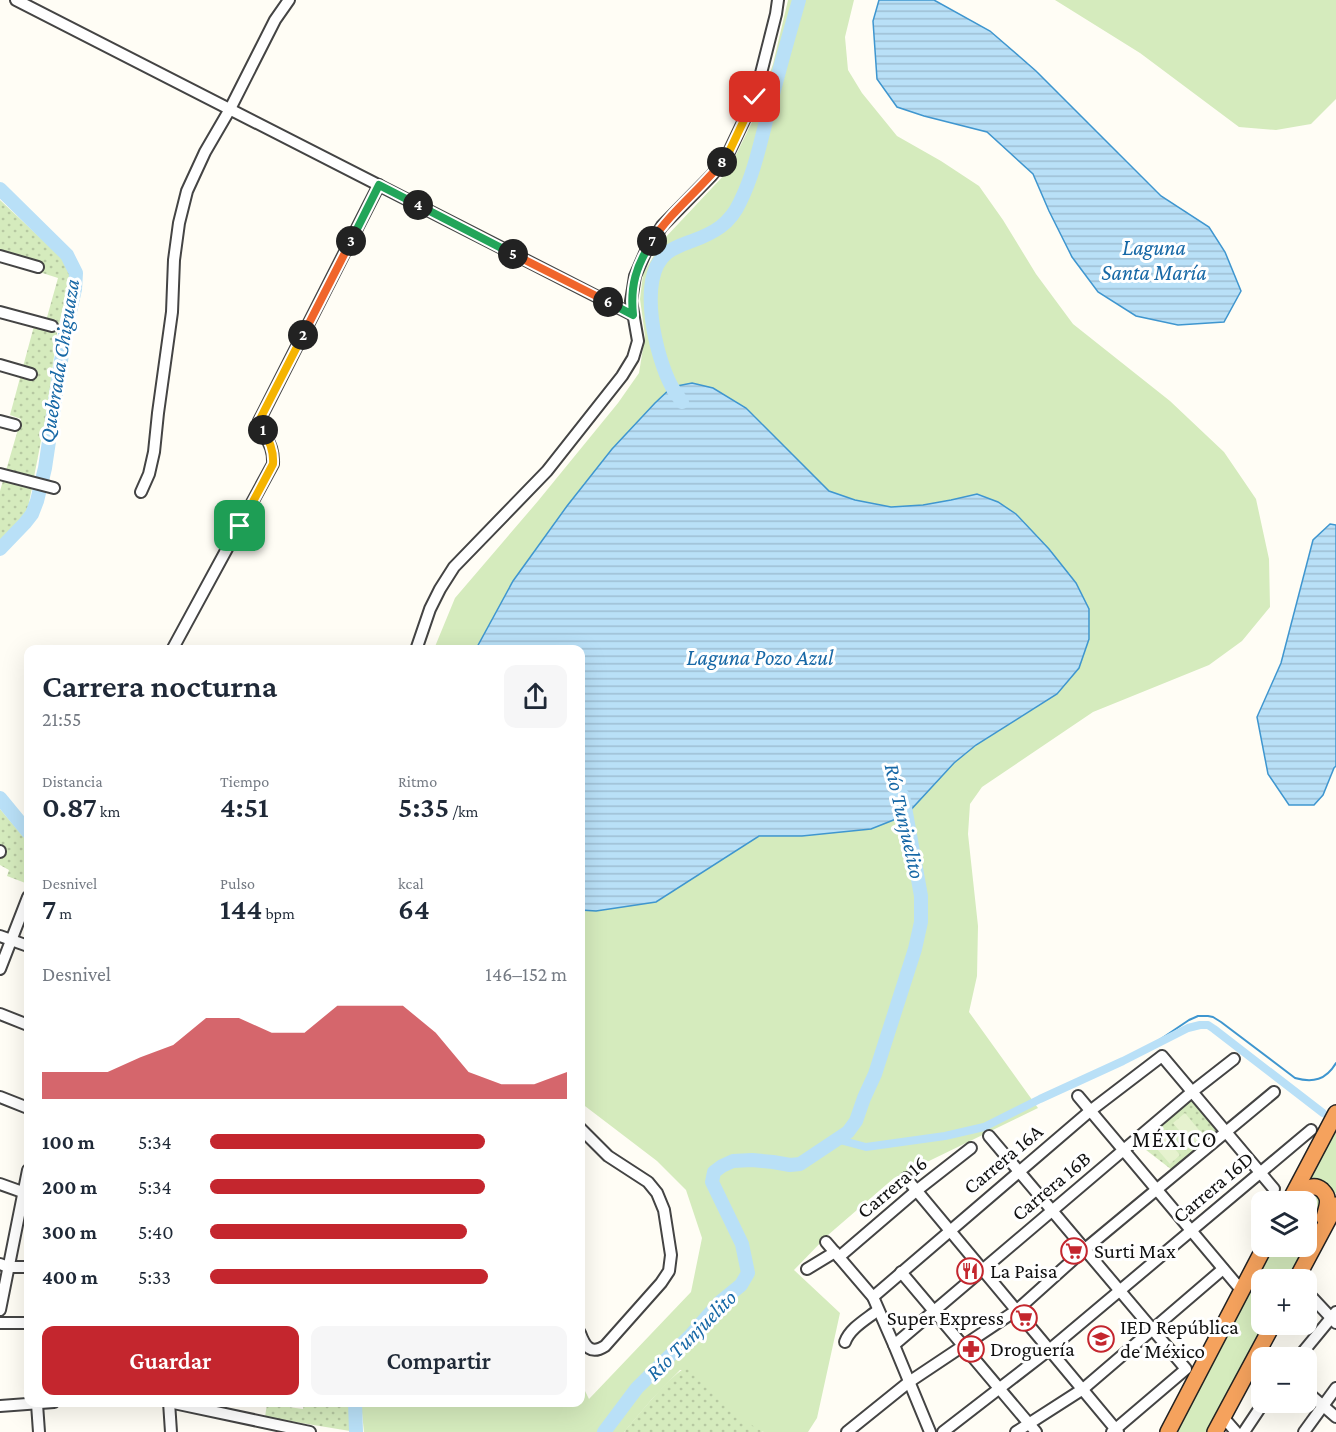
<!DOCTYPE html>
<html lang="es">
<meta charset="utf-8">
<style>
body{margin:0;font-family:"Crimson Pro",serif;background:#f6f6f7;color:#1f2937;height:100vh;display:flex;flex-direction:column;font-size:22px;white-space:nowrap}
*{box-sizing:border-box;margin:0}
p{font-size:20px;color:#747a83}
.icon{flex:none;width:33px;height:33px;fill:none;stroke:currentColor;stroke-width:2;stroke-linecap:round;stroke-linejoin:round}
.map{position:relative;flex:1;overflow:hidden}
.drawer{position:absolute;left:24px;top:645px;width:561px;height:762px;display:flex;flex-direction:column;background:#fff;border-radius:12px;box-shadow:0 6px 24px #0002}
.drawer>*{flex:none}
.controls{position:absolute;left:1251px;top:1191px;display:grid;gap:12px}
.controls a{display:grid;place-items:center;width:66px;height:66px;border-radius:12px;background:#fff;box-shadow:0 6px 24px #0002;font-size:30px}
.pin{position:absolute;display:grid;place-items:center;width:51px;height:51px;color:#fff;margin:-26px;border-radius:12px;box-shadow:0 3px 9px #0006}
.km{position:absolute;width:30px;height:30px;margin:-15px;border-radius:50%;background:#222;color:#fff;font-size:16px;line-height:30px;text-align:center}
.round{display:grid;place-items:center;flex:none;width:63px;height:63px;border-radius:12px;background:#f6f6f7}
.headline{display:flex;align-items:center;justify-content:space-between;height:102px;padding:0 18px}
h1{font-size:33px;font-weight:600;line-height:45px}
.figures{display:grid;grid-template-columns:repeat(3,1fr);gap:9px;height:102px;padding:6px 18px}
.figures div{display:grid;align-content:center}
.figures b{font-size:30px;font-weight:600}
.figures small{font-size:16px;font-weight:400}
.figures p{font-size:16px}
.chart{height:168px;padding:12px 18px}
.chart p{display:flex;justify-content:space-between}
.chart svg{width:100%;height:108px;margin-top:6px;fill:#c4262e;opacity:.7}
.action{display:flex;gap:12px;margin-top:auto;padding:12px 18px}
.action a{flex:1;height:69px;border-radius:12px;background:#c4262e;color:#fff;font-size:24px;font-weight:600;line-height:69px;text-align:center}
.action a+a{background:#f6f6f7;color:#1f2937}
ul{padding:0 18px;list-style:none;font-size:20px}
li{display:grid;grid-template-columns:96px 72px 1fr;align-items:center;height:45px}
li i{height:15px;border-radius:8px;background:#c4262e}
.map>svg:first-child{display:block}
.grass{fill:#d5ebbd}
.park{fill:url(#park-dots)}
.pitch{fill:#e6f2cf}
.water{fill:url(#water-rules);stroke:#3f96cf;stroke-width:1.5}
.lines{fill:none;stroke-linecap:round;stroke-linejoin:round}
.stream{stroke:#3f96cf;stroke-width:2}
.canal{stroke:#b9e0f7;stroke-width:8}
.river{stroke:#b9e0f7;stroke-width:14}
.minor-casing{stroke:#444;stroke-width:14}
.highway-casing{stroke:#222;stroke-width:18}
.minor{stroke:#fff;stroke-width:10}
.highway{stroke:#f5a25d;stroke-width:15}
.split-1-casing{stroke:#fff;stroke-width:12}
.split-2-casing{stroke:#fff;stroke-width:12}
.split-3-casing{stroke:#fff;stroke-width:12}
.split-4-casing{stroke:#fff;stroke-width:12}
.split-5-casing{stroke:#fff;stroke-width:12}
.split-6-casing{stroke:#fff;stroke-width:12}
.split-7-casing{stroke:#fff;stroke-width:12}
.split-8-casing{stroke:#fff;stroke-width:12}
.split-9-casing{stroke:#fff;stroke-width:12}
.split-1{stroke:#f5b400;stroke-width:8}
.split-2{stroke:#f5b400;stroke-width:8}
.split-3{stroke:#f0652b;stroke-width:8}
.split-4{stroke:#22a559;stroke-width:8}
.split-5{stroke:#22a559;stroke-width:8}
.split-6{stroke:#f0652b;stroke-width:8}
.split-7{stroke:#22a559;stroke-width:8}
.split-8{stroke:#f0652b;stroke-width:8}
.split-9{stroke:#f5b400;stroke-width:8}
.labels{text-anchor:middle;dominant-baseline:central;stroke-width:6;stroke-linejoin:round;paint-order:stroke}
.street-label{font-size:21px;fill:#111;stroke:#fff}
.poi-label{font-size:21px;fill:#111;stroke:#fff;text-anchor:start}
.water-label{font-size:22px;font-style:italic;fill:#1768a6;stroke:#fff}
.neighbourhood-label{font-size:22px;letter-spacing:1.5px;fill:#111;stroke:#fff}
</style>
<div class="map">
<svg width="1336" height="1432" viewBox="0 0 1336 1432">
<defs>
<pattern id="park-dots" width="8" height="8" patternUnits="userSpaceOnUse" patternTransform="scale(1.5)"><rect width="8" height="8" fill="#d5ebbd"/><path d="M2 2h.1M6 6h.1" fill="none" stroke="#b6c8a1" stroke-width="1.8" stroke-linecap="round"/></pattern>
<pattern id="water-rules" width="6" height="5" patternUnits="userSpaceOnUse" patternTransform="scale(1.5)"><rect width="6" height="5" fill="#b9e0f7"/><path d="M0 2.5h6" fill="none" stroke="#9ebfd3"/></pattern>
</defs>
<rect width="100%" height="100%" fill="#fffdf5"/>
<g class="grass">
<path d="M788,0h66l-9,37 3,33 14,23 35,43 44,25 38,25 24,34 33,54 37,50 97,77 54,51 32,47 13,60 1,48 -28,34 -33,24 -116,47 -111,75 -12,17 -2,30 10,92 -1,50 -8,36 69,96 -144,70 -66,57 -34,35 46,43 -23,105 -9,14c-14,0 -30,0 -44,0 -20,-3 -55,-44 -68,-59l-16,-3 -28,29 -28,33h-260l-3,-29 219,-1 1,-19 8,16 102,-107 11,-54 -16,-48 -29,-29 -76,-58 -1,-453 -146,-1 21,-51 83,-97 80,-98 21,-30 6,-37 -5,-37 3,-25 20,-34 65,-69 27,-55 18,-52z"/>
<path d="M1055,0h281v99l-25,25 -35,6 -37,-3 -99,-74z"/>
<path d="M1336,1122v71l-1,1 -9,-10 -23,-2z"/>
<path d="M1316,1194l6,5 -3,17 -12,24 -1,-38h-6l4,-6z"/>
<path d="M1270,1247h34l-15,32 -27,1v44l5,1 -57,107h-36z"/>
</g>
<g class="park">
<path d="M0,200l64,60 4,8 2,9 -13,56 -10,77 -19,98 -8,13 -20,19v-49l21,-72 -11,-4 24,-89 10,2 14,-50 -25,-8 -33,-18z"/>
<path d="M0,809l28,33v42l-21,-8 2,-6 -9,-5v-6l5,-13 -5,-2z"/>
<path d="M1191,1097l28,33 -47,40 -35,-27z"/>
<path d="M688,1367l4,1c25,25 39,46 71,64h-139c13,-15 48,-60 64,-65z"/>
<path d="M304,1403h45l1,28 -85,-14 2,-13 36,5z"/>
</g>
<g class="pitch">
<path d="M1185,1113l18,22 -12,10 -18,-22z"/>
<path d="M1161,1133l19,22 -10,9 -19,-22z"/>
</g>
<g class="water">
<path d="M879,0h55l56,31 46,40 125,125 48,31 16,25 16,39 -17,31 -46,3 -42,-9 -38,-24 -26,-35 -23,-46 -16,-37 -46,-42 -63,-16 -27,-9 -20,-28 -4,-58z"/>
<path d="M692,383l21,5 33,20 83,83 26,9 36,7 32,-2 28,-5 26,-6 21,8 18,12 33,35 27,34 13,26v30l-10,29 -22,26 -81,51 -22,18 -48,52 -35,14 -69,7h-43l-103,66 -60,9 -15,-1 -1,-260 -104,-1 37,-68 54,-75 45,-57 43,-46 17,-16z"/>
<path d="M1330,524l6,1v241l-2,2 -11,27 -9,10h-25l-21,-31 -11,-57 24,-54 32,-123z"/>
</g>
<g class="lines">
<path class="stream" d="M1143,1051l46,-31 9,-4h10l5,1 8,5 74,56c18,5 31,2 41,-15"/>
<path class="canal" d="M836,1139l30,8 79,-11 39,-9 56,-28 83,-38 65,-33 12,-3h8l6,4 109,84"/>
<g class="river">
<path d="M0,189l67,66 9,18 -1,16 -10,45 -20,134 -8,33 -5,13 -7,9 -25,26"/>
<path d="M682,402c-3,-5 -7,-9 -10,-15 -16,-29 -36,-110 -5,-134 7,-6 17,-9 25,-12 22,-8 38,-17 48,-39 15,-30 21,-63 30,-96 9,-36 19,-71 29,-106"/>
<path d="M0,798l28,34"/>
<path d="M355,1402l1,30"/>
<path d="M604,1432l33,-44 53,-52 29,-33 22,-18 7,-12 -6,-29 -30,-62 2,-10 8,-6 11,-5 19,-1 21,2 17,3 10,-1 48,-32 8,-11 8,-23 11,-24 40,-125 6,-27v-26l-18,-100"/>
</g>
<g class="minor-casing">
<g id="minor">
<path d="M16,0l617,315"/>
<path d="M0,256l38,11"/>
<path d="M0,312l52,14"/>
<path d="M0,365l31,9"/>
<path d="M0,421l15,4"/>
<path d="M0,474l54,14"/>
<path d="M141,492l8,-18 5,-22 4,-39 14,-101 2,-52 5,-37 8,-32 18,-39 25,-43 45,-89 14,-20"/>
<path d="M172,650l101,-186c1,-20 -9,-26 -14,-43l120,-236"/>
<path d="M416,650l14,-41 10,-20 14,-22 93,-96 75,-95 11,-18 5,-17 -7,-40 4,-25 11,-25 16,-25 50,-51 16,-21 27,-57 21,-83 2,-14"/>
<path d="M0,851v1"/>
<path d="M0,936l28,10"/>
<path d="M0,969l28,-72"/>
<path d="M0,1014l28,11"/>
<path d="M1078,1096l164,195"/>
<path d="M0,1097l28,11"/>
<path d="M580,1128l28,28 40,26 9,11 7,17 7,45 -2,16 -8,12 -56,63c-14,9 -20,1 -25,-13"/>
<path d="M989,1136l197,233 -74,63"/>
<path d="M906,1178l212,254"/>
<path d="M0,1184l28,10"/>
<path d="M826,1242l47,55 21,48 36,87"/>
<path d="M839,1257l77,-66 55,-43"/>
<path d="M0,1264l8,3h20"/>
<path d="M807,1269l28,-17"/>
<path d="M901,1272l135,160"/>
<path d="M1306,1291l30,32"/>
<path d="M873,1297l217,-186 72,-55 112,133"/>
<path d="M0,1310l28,-140"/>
<path d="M0,1323h28"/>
<path d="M845,1342c5,-14 22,-23 33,-32"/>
<path d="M894,1345l299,-254 41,-32"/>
<path d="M1260,1349l9,9"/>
<path d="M1298,1358l38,-46"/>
<path d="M1306,1391l30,26"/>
<path d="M169,1402l141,30"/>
<path d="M169,1402l2,30"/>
<path d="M37,1404l2,28"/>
<path d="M0,1406l54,-4"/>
<path d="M1223,1417l13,15"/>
<path d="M847,1432l62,-50 108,-72 68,-61 189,-157"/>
<path d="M943,1432l106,-82 262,-220"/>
<path d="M1016,1432l67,-43 140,-120"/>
<path d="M1244,1432l20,-30"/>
<path d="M1304,1432l32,-44"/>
</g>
</g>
<g class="highway-casing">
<g id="highway">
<path d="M1289,1202l47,-89"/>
<path d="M1293,1202c7,-9 18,-21 29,-12 2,2 5,6 5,8 2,6 -2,14 -3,20"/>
<path d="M1296,1280l40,-75"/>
<path d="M1168,1432l97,-186"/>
<path d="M1215,1432l58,-108"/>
</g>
</g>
<use href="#minor" class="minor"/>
<use href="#highway" class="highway"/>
</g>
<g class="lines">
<g class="split-1-casing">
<path id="split-1" d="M240,526l33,-62c1,-13 -3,-23 -10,-34"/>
</g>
<g class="split-2-casing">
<path id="split-2" d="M263,430l-4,-9 44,-86"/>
</g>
<g class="split-3-casing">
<path id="split-3" d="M303,335l48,-94"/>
</g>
<g class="split-4-casing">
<path id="split-4" d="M351,241l28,-56 39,20"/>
</g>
<g class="split-5-casing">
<path id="split-5" d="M418,205l95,49"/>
</g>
<g class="split-6-casing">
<path id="split-6" d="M513,254l95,48"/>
</g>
<g class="split-7-casing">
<path id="split-7" d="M608,302l25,13c-3,-29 3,-49 19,-74"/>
</g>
<g class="split-8-casing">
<path id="split-8" d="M652,241c19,-30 48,-51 70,-79"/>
</g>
<g class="split-9-casing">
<path id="split-9" d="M722,162l6,-8 27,-57"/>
</g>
<use href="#split-1" class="split-1"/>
<use href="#split-2" class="split-2"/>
<use href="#split-3" class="split-3"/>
<use href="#split-4" class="split-4"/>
<use href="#split-5" class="split-5"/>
<use href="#split-6" class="split-6"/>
<use href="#split-7" class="split-7"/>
<use href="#split-8" class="split-8"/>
<use href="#split-9" class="split-9"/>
</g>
<defs>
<g id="supermarket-ring" transform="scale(1.35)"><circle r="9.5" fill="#fff" stroke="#c4262e" stroke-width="1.5"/><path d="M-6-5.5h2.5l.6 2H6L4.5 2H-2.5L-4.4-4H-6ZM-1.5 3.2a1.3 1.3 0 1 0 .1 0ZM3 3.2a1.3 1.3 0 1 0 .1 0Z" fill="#c4262e"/></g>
<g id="restaurant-ring" transform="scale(1.35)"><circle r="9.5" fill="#fff" stroke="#c4262e" stroke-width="1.5"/><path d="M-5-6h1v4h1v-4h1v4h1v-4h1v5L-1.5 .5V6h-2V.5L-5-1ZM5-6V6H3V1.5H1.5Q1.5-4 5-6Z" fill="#c4262e"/></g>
<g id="school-ring" transform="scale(1.35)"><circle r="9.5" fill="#fff" stroke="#c4262e" stroke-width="1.5"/><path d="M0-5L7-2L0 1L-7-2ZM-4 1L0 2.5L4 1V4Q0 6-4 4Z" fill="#c4262e"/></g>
<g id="pharmacy-ring" transform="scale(1.35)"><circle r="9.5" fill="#fff" stroke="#c4262e" stroke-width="1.5"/><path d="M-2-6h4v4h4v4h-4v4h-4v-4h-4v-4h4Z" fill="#c4262e"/></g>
</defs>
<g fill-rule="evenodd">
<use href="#supermarket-ring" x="1074" y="1251"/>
<use href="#restaurant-ring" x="970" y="1271"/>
<use href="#supermarket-ring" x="1024" y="1318"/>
<use href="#school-ring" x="1101" y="1339"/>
<use href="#pharmacy-ring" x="971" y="1349"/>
</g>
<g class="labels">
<g class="street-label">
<text transform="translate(1003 1159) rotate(-40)">Carrera 16A</text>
<text transform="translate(1051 1186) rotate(-40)">Carrera 16B</text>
<text transform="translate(892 1187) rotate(-40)">Carrera 16</text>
<text transform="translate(1213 1187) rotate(-40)">Carrera 16D</text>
</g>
<g class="poi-label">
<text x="1094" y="1251">Surti Max</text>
<text x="990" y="1271">La Paisa</text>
<text x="1004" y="1318" text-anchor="end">Super Express</text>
<text x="1120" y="1327">IED República<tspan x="1120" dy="24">de México</tspan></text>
<text x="990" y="1349">Droguería</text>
</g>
<g class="water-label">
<text x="1154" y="247">Laguna<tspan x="1154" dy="25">Santa María</tspan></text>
<text transform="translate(59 361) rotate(-81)">Quebrada Chiguaza</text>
<text x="760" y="657">Laguna Pozo Azul</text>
<text transform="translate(905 821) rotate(77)">Río Tunjuelito</text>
<text transform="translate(691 1335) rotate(-45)">Río Tunjuelito</text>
</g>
<g class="neighbourhood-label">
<text x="1175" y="1139">MÉXICO</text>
</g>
</g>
</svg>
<div class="controls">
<a><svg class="icon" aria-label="layers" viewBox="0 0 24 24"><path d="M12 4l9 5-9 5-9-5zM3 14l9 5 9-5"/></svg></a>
<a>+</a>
<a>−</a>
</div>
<div class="pin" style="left:240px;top:526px;background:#1e9e55"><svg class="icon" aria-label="arrive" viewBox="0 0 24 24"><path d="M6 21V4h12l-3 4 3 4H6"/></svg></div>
<div class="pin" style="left:755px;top:97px;background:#d93025"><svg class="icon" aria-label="check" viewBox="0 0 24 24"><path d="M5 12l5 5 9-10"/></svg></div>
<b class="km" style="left:263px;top:430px">1</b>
<b class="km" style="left:303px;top:335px">2</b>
<b class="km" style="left:351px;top:241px">3</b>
<b class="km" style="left:418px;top:205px">4</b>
<b class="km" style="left:513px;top:254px">5</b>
<b class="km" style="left:608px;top:302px">6</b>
<b class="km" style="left:652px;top:241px">7</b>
<b class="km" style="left:722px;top:162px">8</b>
<section class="drawer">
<div class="headline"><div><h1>Carrera nocturna</h1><p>21:55</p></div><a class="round"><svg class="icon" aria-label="share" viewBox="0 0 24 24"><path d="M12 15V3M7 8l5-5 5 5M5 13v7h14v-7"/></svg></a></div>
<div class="figures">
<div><p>Distancia</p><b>0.87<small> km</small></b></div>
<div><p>Tiempo</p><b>4:51</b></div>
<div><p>Ritmo</p><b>5:35<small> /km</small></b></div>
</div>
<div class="figures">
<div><p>Desnivel</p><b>7<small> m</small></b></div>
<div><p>Pulso</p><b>144<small> bpm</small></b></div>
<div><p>kcal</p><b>64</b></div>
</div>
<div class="chart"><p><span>Desnivel</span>146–152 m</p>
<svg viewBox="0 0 160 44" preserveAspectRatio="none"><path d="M0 44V33L10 33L20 33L30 27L40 22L50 11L60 11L70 17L80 17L90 6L100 6L110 6L120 17L130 33L140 38L150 38L160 33V44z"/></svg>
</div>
<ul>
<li><b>100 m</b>5:34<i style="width:77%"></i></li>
<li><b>200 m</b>5:34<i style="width:77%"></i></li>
<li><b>300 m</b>5:40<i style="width:72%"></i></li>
<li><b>400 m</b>5:33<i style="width:78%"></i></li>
</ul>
<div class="action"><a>Guardar</a><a>Compartir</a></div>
</section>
</div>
